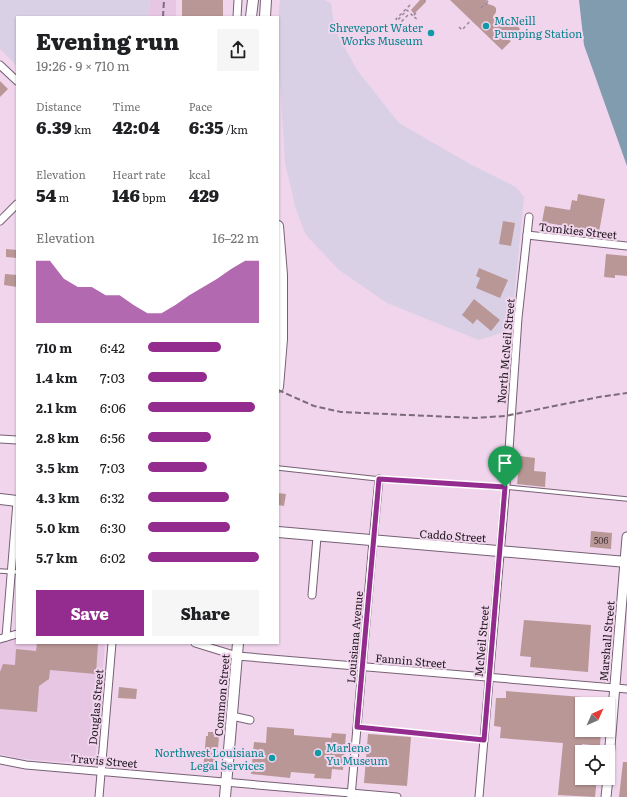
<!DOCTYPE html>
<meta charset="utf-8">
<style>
body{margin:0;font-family:Literata,serif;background:#f6f6f6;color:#202124;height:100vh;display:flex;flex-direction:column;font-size:15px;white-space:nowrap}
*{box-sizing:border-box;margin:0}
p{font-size:13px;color:#757577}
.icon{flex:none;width:22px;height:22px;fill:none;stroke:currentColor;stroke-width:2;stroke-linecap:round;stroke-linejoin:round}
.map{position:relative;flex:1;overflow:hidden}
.details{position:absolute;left:16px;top:16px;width:263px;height:628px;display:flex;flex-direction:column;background:#fff;border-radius:0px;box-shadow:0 1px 3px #0004}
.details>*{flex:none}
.needle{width:26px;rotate:45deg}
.controls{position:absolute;left:575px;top:697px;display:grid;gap:8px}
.controls a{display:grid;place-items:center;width:40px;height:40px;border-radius:0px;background:#fff;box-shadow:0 1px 3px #0004;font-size:20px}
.pin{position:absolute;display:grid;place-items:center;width:34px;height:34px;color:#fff;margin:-41px -17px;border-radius:50% 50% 50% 0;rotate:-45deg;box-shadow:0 0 4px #0007}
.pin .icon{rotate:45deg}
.round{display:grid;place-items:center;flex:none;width:42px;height:42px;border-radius:0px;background:#f6f6f6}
.headline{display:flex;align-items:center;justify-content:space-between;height:68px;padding:0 20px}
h1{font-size:22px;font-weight:800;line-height:30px}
.metrics{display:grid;grid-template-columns:repeat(3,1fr);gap:6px;height:68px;padding:4px 20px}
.metrics div{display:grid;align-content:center}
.metrics b{font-size:17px;font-weight:800}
.metrics small{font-size:11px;font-weight:400}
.metrics p{font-size:11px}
.chart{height:112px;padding:8px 20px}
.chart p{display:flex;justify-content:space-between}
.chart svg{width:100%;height:72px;margin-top:4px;fill:#942b8f;opacity:.7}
.button{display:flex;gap:8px;margin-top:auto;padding:8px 20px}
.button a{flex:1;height:46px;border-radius:0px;background:#942b8f;color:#fff;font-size:16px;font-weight:800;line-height:46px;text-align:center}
.button a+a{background:#f6f6f6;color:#202124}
ul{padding:0 20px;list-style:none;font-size:13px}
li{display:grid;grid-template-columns:64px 48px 1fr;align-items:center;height:30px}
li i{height:10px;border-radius:5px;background:#942b8f}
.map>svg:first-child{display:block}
.built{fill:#e7c6e4}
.industrial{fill:#d9d0e5}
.water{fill:#819caf}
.building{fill:#b99796}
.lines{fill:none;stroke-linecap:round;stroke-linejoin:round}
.service-casing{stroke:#776075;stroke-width:5.5}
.minor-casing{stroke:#776075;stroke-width:9}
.tertiary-casing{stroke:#776075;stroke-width:11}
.secondary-casing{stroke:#776075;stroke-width:12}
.path{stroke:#9c889a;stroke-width:1.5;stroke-dasharray:3 3;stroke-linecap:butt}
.service{stroke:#fff;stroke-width:3.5}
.minor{stroke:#fff;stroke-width:7}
.tertiary{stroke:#fff;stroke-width:9}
.secondary{stroke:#fff;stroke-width:10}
.rail{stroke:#7c6b7a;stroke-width:2;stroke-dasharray:6 3;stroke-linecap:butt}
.route-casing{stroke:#fff;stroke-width:8}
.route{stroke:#942b8f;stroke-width:5}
.culture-dot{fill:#0f9aa8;stroke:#f0d5ed;stroke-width:1.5}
.labels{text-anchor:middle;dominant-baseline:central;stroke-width:4;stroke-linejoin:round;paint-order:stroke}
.number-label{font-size:9px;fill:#46363c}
.culture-label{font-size:11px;fill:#0d838f;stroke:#f0d5ed;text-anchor:start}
.street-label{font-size:11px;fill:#1f161e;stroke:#f0d5ed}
</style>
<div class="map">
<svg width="627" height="797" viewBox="0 0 627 797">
<rect width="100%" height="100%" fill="#f0d5ed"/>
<g class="built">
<path d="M150,0h26v17h-28z"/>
<path d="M17,637v6h88l-10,121 -60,-4 -18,-2 -17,-4v-111z"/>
</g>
<g class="industrial">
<path d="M0,0h150l-2,17h-131v49l-17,-17z"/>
<path d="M280,0h45l6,3 4,27 22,40 42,53 71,41 46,23 8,10 -13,133 -32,10 -92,-37 -48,-33 -33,-35 -10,-25 -11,-47 -7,-114v-31z"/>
</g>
<path class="water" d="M579,0h48v166l-43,-121z"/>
<g class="building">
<rect x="182" y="0" width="41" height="17"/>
<path d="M420,0h5l1,2 -12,12 -3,-4z"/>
<path d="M450,0h37l-2,3 9,3 2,2v4l-3,5 9,9 8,-9 10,12 -11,11 2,1 -9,9z"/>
<path d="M0,81l8,8 -8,8z"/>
<path d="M578,194l27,5 -6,33 -57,-10 3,-16 25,4 2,-10 5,1z"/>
<path d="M503,221l12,2 -4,23 -12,-2z"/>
<path d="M6,249l11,1v8l-11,-1z"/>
<path d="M606,254l21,2v20l-12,-1v3l-11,-1z"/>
<path d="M479,268l29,12 -8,18 -24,-10 4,-10 -4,-2z"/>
<path d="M5,274l12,1v12l-13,-2z"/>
<path d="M474,299l26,21 -9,11 -14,-12 -4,5 -11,-9z"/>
<path d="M520,456l15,2 -1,13 12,1 -1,15 -28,-3z"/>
<path d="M278,493l8,1 -2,12 -6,-1z"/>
<path d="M591,531l21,2 -1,16 -21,-2z"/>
<path d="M524,620l67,5 -3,47 -58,-5 1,-10 -11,-1z"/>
<path d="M37,643l61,1 -2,30 -46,-4 -1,9 -10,7 -2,26 -37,-3v-37l3,-8 12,1 1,-16 20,2z"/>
<path d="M119,687l18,2 -1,10 -18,-1z"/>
<path d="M506,691l102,8 -1,5h-25v26h19l-1,16 -18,-2v34h15l-2,19 -37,-2 5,-52 -63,-5 1,-11 -7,-1 2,-28h10z"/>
<path d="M267,727l27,2v6l37,3 1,-5 14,1 -3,36 -11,-1 -1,10 -17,-1 1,-4 -24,-2 -1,6 -39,-4 3,-32 12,1z"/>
<path d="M208,732h7l-1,5h5l-3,34 -13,-1 3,-34h2z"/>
<path d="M368,734l43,3 -4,49 -43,-3z"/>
<path d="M623,762h4v35h-8z"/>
</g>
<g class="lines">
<g class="service-casing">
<g id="service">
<path d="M278,468l101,11 126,8 122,12"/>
<path d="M0,571l17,1"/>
<path d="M357,727l127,13"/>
</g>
</g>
<g class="minor-casing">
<g id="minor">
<path d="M237,17l1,-17"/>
<path d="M0,65l17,16"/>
<path d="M0,221l17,-17"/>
<path d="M527,235l100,11"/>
<path d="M0,439l17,1"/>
<path d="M312,595l5,-58"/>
<path d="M6,637l11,-135"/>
<path d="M0,639l17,-5"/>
<path d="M195,643l42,13 390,33"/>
<path d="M232,716l18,4"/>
<path d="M0,760l26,5 371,32"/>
<path d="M99,797l13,-154"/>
<path d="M351,797l22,-256 6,-62"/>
<path d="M479,797l30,-347 9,-132 11,-101"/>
</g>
</g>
<g class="tertiary-casing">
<g id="tertiary">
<path d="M608,771l19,-234"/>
<path d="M606,797l2,-19"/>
</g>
</g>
<g class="secondary-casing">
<g id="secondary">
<path d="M251,17l2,-17"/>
<path d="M265,17l1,-17"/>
<path d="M278,226l4,49v64l-4,48"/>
<path d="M0,499l17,2"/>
<path d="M278,532l349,30"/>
<path d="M225,797l13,-154"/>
</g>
</g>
<g class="path">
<path d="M425,1v-1"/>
<path d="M486,3l3,-3"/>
<path d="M410,5l-14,14 1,2 10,-11 6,6"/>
<path d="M481,8l5,-5 3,3"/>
<path d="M416,13l-3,3 5,4"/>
<path d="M459,27l3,3 9,-10"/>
<path d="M393,30l17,-17"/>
</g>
<use href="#service" class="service"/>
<use href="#minor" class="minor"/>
<use href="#tertiary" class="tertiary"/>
<use href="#secondary" class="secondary"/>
<g class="rail">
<path d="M163,17l1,-17"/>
<path d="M278,390l36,16 27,6 134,6 30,-2 94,-19 28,-4"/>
</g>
</g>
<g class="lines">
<g class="route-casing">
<path id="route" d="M379,479l126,8 -21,253 -127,-13z"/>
</g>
<use href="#route" class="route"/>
</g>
<g class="culture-dot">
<circle cx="486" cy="26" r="4"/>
<circle cx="431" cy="33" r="4"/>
<circle cx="318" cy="753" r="4"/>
<circle cx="272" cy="758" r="4"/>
</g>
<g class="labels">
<g class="number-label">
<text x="601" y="540">506</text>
</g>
<g class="culture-label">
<text x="494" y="20">McNeill<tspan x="494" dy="13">Pumping Station</tspan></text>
<text x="423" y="27" text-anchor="end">Shreveport Water<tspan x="423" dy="13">Works Museum</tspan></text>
<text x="326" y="747">Marlene<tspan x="326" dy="13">Yu Museum</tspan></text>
<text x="264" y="752" text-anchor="end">Northwest Louisiana<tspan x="264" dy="13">Legal Services</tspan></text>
</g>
<g class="street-label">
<text transform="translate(578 230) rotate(6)">Tomkies Street</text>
<text transform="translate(505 351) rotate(-85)">North McNeil Street</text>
<text transform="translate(453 535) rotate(4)">Caddo Street</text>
<text transform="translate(354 637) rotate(-85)">Louisiana Avenue</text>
<text transform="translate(481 641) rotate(-85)">McNeil Street</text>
<text transform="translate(606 641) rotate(-85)">Marshall Street</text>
<text transform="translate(411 660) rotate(5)">Fannin Street</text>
<text transform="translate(221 695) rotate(-85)">Common Street</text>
<text transform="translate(95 707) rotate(-85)">Douglas Street</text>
<text transform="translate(104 760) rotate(5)">Travis Street</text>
</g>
</g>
</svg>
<div class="controls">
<a><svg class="needle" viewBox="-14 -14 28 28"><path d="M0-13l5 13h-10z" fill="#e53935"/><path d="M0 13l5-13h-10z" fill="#757577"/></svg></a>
<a><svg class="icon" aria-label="locate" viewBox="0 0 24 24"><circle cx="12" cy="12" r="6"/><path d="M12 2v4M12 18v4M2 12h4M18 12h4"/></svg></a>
</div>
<div class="pin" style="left:505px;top:487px;background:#1e9e55"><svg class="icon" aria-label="arrive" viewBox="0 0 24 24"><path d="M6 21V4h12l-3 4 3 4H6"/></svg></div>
<section class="details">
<div class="headline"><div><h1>Evening run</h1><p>19:26 · 9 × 710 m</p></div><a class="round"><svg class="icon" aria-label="share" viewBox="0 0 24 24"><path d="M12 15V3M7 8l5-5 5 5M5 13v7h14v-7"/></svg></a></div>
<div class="metrics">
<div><p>Distance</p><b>6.39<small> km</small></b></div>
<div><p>Time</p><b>42:04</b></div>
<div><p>Pace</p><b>6:35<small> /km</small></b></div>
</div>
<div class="metrics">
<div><p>Elevation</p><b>54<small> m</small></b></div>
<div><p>Heart rate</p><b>146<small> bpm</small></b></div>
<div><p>kcal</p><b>429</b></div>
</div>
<div class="chart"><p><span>Elevation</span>16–22 m</p>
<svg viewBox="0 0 160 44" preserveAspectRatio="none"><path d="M0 44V6L10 6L20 17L30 22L40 22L50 27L60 27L70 33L80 38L90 38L100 33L110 27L120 22L130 17L140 11L150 6L160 6V44z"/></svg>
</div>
<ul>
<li><b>710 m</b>6:42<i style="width:66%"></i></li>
<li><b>1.4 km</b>7:03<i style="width:53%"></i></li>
<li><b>2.1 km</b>6:06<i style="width:96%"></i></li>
<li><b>2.8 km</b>6:56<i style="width:57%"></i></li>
<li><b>3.5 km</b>7:03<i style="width:53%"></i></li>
<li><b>4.3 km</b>6:32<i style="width:73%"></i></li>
<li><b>5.0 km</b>6:30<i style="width:74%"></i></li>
<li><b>5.7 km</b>6:02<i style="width:100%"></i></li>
</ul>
<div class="button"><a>Save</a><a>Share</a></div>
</section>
</div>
